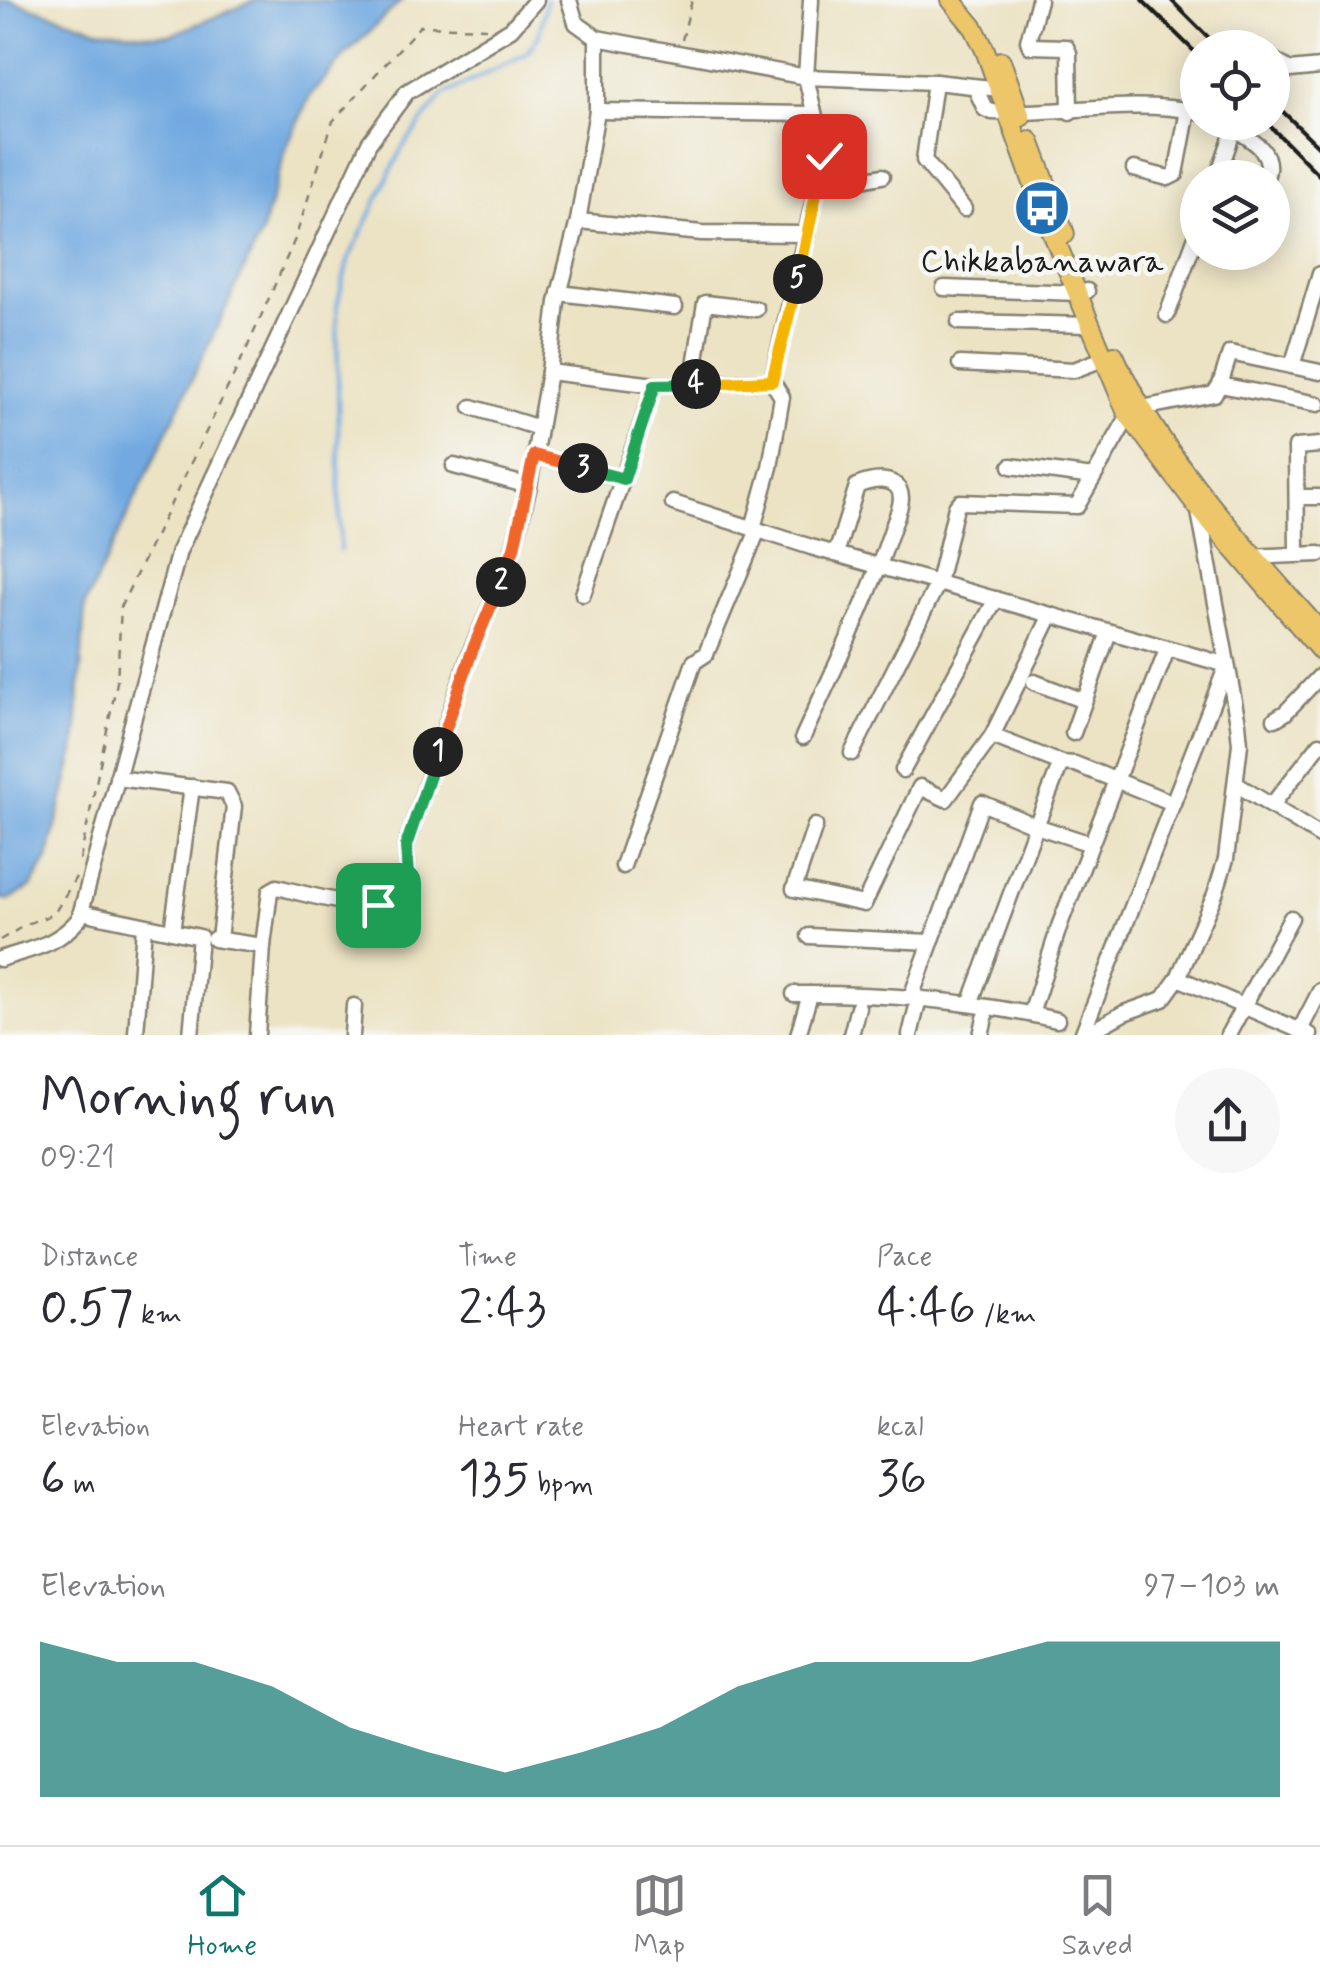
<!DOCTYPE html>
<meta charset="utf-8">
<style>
body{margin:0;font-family:Mynerve,sans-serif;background:#f7f7f7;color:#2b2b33;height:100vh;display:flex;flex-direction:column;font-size:38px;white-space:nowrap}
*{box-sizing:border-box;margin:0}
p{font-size:32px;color:#7c7c81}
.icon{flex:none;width:55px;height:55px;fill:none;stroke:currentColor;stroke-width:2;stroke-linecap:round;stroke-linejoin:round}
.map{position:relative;height:1035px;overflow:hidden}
.details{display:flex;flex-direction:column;background:#fff;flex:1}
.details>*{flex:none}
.tools{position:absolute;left:1180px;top:30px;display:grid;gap:20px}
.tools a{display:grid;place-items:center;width:110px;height:110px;border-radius:50%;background:#fff;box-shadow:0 5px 25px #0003;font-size:50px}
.pin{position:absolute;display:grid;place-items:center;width:85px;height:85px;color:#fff;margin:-42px;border-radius:20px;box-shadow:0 5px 15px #0006}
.km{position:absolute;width:50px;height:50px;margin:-25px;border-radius:50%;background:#222;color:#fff;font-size:28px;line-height:50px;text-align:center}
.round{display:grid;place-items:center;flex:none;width:105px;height:105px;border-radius:52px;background:#f7f7f7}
.head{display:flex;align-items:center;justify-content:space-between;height:170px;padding:0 40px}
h1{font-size:55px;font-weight:600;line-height:75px}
.metrics{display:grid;grid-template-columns:repeat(3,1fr);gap:15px;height:170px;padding:10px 40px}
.metrics div{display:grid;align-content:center}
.metrics b{font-size:50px;font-weight:600}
.metrics small{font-size:28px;font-weight:400}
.metrics p{font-size:28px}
.chart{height:280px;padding:20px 40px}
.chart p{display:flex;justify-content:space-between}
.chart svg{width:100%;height:180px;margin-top:10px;fill:#0f766e;opacity:.7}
.dock{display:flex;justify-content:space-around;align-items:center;height:140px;border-top:2px solid #e1e1e2;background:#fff;font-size:28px;color:#7c7c81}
.dock a{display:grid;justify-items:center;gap:5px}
.dock .on{color:#0f766e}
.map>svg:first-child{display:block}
.water{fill:#71a9e0;stroke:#46627e;stroke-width:2.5}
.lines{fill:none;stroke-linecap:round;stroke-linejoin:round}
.stream{stroke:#71a9e0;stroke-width:4}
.minor-casing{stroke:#848070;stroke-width:19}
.major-casing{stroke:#848070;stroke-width:22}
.path{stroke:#848070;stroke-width:2.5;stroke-dasharray:8 8;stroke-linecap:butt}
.minor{stroke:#fff;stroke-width:14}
.major{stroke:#ecc669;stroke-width:18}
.rail{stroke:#1c1c1c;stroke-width:4}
.split-1-casing{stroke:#fff;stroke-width:20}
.split-2-casing{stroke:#fff;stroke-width:20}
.split-3-casing{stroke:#fff;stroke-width:20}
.split-4-casing{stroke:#fff;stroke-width:20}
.split-5-casing{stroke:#fff;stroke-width:20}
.split-6-casing{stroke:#fff;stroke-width:20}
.split-1{stroke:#22a559;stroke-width:12}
.split-2{stroke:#f0652b;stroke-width:12}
.split-3{stroke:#f0652b;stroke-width:12}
.split-4{stroke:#22a559;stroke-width:12}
.split-5{stroke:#f5b400;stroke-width:12}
.split-6{stroke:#f5b400;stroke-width:12}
.labels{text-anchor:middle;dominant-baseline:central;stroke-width:9;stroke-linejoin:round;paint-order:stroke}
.poi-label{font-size:32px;fill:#1c1c1c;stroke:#f6f6f2}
</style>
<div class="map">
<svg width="1320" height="1035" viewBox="0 0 1320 1035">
<rect width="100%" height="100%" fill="#f6f6f2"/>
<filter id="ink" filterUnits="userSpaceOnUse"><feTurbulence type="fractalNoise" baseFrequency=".01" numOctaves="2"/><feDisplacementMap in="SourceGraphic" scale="20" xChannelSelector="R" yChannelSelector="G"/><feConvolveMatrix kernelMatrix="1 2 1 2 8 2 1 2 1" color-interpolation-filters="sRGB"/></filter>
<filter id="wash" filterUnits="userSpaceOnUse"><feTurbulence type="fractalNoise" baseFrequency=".0048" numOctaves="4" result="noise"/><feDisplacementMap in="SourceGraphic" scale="40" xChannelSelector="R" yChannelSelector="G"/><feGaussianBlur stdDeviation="2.25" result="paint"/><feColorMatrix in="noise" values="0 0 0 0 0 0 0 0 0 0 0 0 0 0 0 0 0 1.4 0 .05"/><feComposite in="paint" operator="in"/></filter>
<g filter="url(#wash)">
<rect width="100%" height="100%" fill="#ece3c4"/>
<path class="water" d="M0,0h10l88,29 56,6h17l85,-35h146l-56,54 -36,42 -23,50 -26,88 -176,371 -9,141 -28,113 -17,28 -22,13 -9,-2z"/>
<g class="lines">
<path class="stream" d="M340,550l-3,-244 11,-45 54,-113 41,-53 83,-41 13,-19 7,-35"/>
</g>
</g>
<g filter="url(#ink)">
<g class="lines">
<g class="minor-casing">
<g id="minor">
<path d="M569,0l7,23 21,15"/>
<path d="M1039,0l-11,41 2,5 36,1 3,6 1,59"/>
<path d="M1254,46l3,2"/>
<path d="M1272,59l18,11 30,-3"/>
<path d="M935,82l-11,78 40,49"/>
<path d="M975,87l10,22 7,3c68,3 139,-14 206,0"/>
<path d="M597,111l217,3"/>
<path d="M1224,122c20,15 53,25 42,56"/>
<path d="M1134,169l34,9 8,-4 12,-64"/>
<path d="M820,176l31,6 31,-6"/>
<path d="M1217,178l17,-49"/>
<path d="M578,221l124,12 105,1"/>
<path d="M944,288l133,5 10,-2"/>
<path d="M559,293l116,14"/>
<path d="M1167,315l31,-84"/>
<path d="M959,322l130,3"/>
<path d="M960,364l114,6 29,-11"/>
<path d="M1292,366l28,-92"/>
<path d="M549,372l106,13 117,-4 52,-225 -18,-79 129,5 74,8"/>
<path d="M692,384l13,-81 51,6"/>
<path d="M1220,385l10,-32 90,19"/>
<path d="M472,407l67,21"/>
<path d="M1142,408l72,-14 6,-9 98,19"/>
<path d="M534,455l89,24"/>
<path d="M454,466l75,20"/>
<path d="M1011,466l82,11"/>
<path d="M1297,497h23"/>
<path d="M673,503l138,44 416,118 -145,370"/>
<path d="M753,528l17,-61 12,-70 -10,-16"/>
<path d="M1297,554l-1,-107 24,-2"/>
<path d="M1247,557l73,-3"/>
<path d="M583,594l72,-209"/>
<path d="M1051,615l-59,121 69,27"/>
<path d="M1034,682l50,19"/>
<path d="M1275,719l10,-6 35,-37"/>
<path d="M1073,733l36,-101"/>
<path d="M803,737c30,-66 63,-132 87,-202 3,-10 11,-26 11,-37 -1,-24 -30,-18 -44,-12l-21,68"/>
<path d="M852,753l86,-170 18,-76 4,-5 117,4 52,-91"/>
<path d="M903,770l93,-171"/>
<path d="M117,778l110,14 7,14 -15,133"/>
<path d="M1236,784l84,52"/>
<path d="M1271,806l49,-62"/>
<path d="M815,826l-21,63 70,15 56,-117 26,12 46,-63"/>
<path d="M1091,844l-55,-18 25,-63 14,1 98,39"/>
<path d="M623,866l71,-204 12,-8 52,-124"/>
<path d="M81,912l119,25 -9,98"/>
<path d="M172,931l20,-144"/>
<path d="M809,936l121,6"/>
<path d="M214,939l49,7 -6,89"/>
<path d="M263,946l7,-55 7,-4c33,8 107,31 132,6l-3,-47 65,-195 39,-89 19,-76 20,-114 8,-70 21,-81 19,-110v-73l209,39 5,-77"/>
<path d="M0,959c33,-11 56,-13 79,-40l100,-368 190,-408 38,-51 104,-63 25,-29"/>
<path d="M1178,978l132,57"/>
<path d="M794,994c89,-1 176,6 263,26"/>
<path d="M911,997l71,-194 54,23 -66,178"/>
<path d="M1031,1014l29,-90 107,-274"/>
<path d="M1300,1030l20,-39"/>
<path d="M136,1033l8,-107"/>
<path d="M352,1035l2,-29"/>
<path d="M798,1035l12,-41"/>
<path d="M851,1035l7,-28"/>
<path d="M910,1035l9,-37"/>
<path d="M981,1035l4,-17"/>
<path d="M1085,1035l39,-22 39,-14 15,-21 37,-84 11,-35 14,-115 -2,-21 -40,-217"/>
<path d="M1228,1035l63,-117"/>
</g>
</g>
<g class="major-casing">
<g id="major">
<path d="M951,0l23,28 11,22 57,158 85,205 70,93 123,144"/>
<path d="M1001,61l20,56"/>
<path d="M1030,141l35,93"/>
<path d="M1114,355c43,98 135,196 206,276"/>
</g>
</g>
<g class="path">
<path d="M682,40l10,-40"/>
<path d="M80,860l37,-178 4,-76 126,-258 48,-109 38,-118 87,-95 66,2"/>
<path d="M0,940l27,-16 27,-10 22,-37"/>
</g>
<use href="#minor" class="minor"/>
<use href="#major" class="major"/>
<g class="rail">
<path d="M1142,0l56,55"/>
<path d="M1171,0l48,48"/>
<path d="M1272,101l48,47"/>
<path d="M1266,122l54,54"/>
</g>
</g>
</g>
<g class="lines" filter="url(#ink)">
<g class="split-1-casing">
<path id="split-1" d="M378,905l23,-4 8,-9 -3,-46 32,-94"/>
</g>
<g class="split-2-casing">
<path id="split-2" d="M438,752l34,-101 29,-69"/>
</g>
<g class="split-3-casing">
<path id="split-3" d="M501,582l13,-34 20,-93 49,13"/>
</g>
<g class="split-4-casing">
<path id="split-4" d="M583,468l41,11 31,-94 41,-1"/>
</g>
<g class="split-5-casing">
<path id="split-5" d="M696,384l76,-3 26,-102"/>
</g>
<g class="split-6-casing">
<path id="split-6" d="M798,279l26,-123"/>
</g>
<use href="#split-1" class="split-1"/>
<use href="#split-2" class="split-2"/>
<use href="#split-3" class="split-3"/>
<use href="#split-4" class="split-4"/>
<use href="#split-5" class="split-5"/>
<use href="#split-6" class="split-6"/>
</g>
<defs>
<g id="bus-disc" transform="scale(2.875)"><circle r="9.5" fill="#1f6fb2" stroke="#f6f6f2"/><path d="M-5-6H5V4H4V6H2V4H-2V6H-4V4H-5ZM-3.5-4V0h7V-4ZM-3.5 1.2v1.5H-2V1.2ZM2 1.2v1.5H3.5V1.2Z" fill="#fff"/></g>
</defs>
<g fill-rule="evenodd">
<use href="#bus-disc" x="1042" y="208"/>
</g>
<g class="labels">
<g class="poi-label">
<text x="1042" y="262">Chikkabanawara</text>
</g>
</g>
</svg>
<div class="tools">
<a><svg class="icon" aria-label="locate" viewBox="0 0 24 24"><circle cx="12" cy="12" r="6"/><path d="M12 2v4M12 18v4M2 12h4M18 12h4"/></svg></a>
<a><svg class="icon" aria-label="layers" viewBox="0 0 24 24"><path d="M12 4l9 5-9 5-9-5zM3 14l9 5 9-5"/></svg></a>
</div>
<div class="pin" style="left:378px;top:905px;background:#1e9e55"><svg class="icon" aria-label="arrive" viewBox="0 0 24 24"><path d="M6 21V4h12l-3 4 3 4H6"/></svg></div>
<div class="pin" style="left:824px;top:156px;background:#d93025"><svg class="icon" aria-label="check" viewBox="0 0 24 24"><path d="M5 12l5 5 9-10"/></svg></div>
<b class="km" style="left:438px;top:752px">1</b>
<b class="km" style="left:501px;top:582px">2</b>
<b class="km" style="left:583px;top:468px">3</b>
<b class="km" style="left:696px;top:384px">4</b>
<b class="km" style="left:798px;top:279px">5</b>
</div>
<section class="details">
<div class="head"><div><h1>Morning run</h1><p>09:21</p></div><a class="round"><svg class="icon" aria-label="share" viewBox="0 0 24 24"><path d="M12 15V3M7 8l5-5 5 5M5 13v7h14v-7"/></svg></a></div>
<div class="metrics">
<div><p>Distance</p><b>0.57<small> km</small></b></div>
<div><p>Time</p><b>2:43</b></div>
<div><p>Pace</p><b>4:46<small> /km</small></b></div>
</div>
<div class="metrics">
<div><p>Elevation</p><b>6<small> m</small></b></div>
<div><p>Heart rate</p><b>135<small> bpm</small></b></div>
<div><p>kcal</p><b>36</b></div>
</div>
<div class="chart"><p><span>Elevation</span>97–103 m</p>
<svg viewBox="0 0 160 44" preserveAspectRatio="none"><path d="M0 44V6L10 11L20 11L30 17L40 27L50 33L60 38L70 33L80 27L90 17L100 11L110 11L120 11L130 6L140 6L150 6L160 6V44z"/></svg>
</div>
</section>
<nav class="dock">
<a class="on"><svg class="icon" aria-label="home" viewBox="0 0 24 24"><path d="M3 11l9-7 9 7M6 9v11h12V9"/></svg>Home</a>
<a><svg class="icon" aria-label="map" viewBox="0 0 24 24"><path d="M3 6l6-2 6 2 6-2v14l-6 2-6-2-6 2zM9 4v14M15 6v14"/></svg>Map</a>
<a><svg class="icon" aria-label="saved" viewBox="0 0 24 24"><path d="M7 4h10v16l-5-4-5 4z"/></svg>Saved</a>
</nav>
